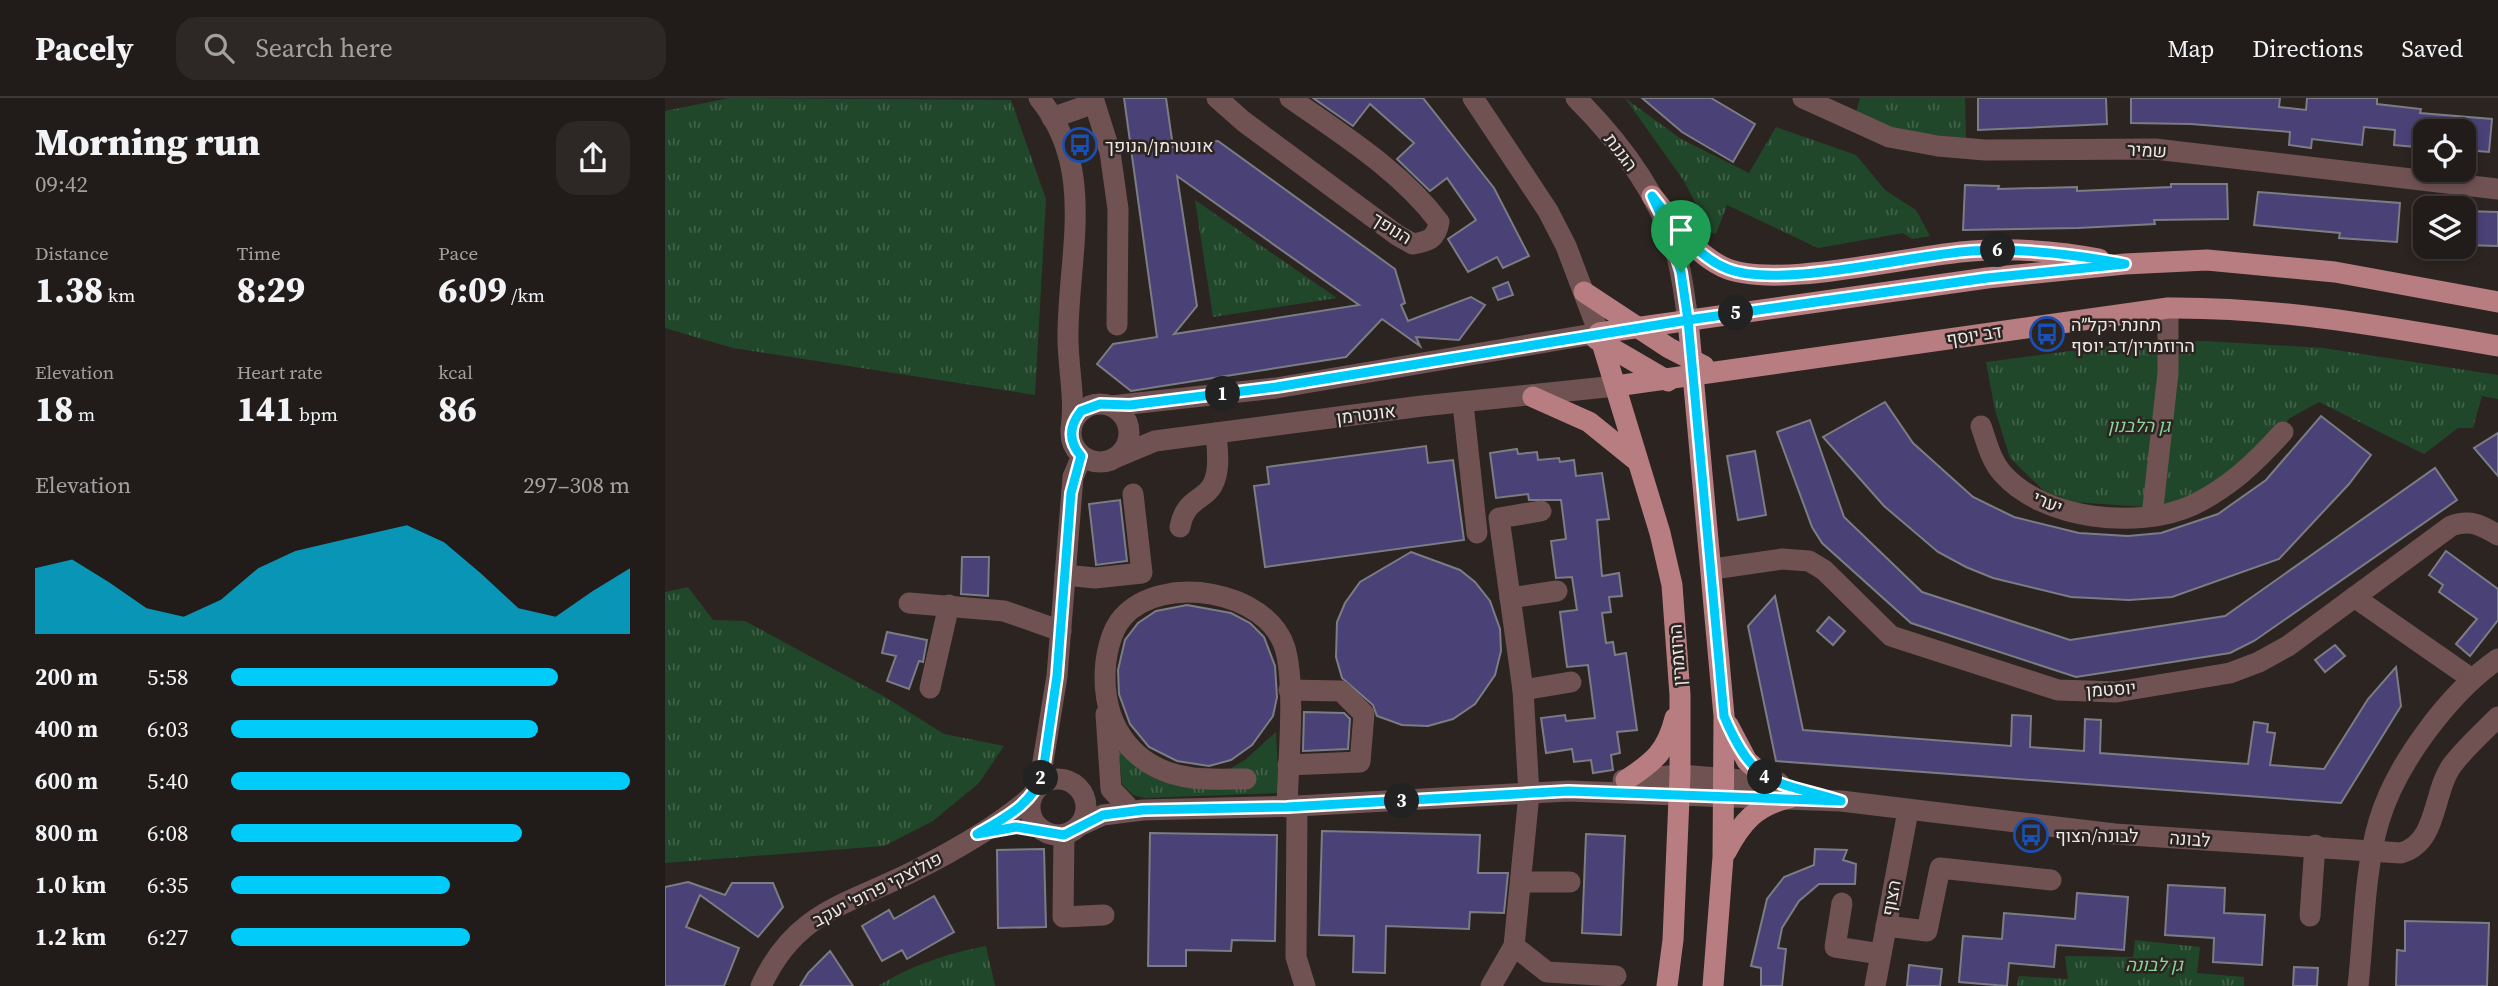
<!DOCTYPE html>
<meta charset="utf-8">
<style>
body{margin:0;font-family:"Source Serif 4",Heebo,serif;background:#2d2826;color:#f1f3f6;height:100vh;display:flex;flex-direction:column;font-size:26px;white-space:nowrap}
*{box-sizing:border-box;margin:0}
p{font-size:23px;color:#a2a1a2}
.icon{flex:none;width:38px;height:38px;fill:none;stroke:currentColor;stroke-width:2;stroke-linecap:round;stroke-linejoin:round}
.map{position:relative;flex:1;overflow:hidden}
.sheet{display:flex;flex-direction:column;background:#211b19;width:665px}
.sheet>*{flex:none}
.controls{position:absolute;left:1748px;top:21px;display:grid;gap:14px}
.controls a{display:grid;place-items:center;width:63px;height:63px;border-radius:14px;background:#211b19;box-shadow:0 4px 10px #0003,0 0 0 2px #3e3938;font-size:35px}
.pin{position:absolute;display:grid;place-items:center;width:60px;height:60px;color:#fff;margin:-72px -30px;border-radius:50% 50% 50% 0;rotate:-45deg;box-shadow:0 0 7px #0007}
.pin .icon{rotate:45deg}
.km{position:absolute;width:35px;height:35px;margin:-18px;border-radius:50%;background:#222;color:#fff;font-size:19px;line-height:35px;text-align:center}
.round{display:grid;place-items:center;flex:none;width:74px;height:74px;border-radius:21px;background:#2d2826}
.head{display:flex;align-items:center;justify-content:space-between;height:119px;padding:0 35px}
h1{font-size:38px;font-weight:800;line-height:52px}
.metrics{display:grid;grid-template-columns:repeat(3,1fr);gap:10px;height:119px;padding:7px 35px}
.metrics div{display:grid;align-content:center}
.metrics b{font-size:35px;font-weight:800}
.metrics small{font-size:19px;font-weight:400}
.metrics p{font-size:19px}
.chart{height:196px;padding:14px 35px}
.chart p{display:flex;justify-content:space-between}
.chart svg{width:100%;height:126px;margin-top:7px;fill:#00cbf9;opacity:.7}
ul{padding:0 35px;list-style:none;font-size:23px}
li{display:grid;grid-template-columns:112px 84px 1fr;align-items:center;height:52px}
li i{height:18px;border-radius:9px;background:#00cbf9}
header{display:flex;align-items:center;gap:42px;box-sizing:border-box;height:98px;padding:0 35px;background:#211b19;border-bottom:2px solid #3e3938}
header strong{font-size:33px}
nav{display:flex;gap:38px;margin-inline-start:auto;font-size:24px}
.search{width:490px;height:63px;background:#2d2826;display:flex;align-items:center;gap:18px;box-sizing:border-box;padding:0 24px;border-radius:21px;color:#a2a1a2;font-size:26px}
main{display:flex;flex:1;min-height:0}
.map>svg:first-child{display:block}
.grass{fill:url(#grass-tufts)}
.building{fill:#4a4177;stroke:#7c7c84;stroke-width:2;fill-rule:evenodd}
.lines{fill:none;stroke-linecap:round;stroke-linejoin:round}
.minor{stroke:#705253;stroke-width:21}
.major{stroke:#b87d80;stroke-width:21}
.route-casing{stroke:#fff;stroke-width:14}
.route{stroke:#00cbf9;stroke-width:9}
.labels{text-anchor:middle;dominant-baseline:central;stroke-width:5;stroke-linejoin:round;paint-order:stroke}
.poi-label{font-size:18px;fill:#ece7e5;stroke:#2c2421;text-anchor:start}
.street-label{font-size:18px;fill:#ece7e5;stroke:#2c2421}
.park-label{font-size:18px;font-style:italic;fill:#86d597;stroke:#2c2421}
</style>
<header>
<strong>Pacely</strong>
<div class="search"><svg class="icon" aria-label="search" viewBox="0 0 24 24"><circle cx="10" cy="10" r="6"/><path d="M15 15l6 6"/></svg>Search here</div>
<nav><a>Map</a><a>Directions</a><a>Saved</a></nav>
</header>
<main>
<section class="sheet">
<div class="head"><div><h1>Morning run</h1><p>09:42</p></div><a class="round"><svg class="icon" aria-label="share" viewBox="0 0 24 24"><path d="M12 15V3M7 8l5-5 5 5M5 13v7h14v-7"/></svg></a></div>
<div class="metrics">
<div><p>Distance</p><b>1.38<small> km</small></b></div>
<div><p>Time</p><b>8:29</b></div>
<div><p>Pace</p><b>6:09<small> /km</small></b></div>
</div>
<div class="metrics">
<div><p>Elevation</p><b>18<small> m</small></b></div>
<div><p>Heart rate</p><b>141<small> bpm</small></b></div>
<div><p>kcal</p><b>86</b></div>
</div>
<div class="chart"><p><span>Elevation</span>297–308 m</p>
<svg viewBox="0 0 160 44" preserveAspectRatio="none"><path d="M0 44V21L10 18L20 26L30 35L40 38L50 32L60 21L70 15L80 12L90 9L100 6L110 12L120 23L130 35L140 38L150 29L160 21V44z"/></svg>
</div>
<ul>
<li><b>200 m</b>5:58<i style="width:82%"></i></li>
<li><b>400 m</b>6:03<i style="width:77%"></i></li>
<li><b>600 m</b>5:40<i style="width:100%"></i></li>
<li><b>800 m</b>6:08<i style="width:73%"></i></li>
<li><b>1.0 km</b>6:35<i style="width:55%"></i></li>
<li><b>1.2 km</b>6:27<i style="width:60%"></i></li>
</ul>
</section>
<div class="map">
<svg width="1833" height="888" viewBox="0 0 1833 888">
<defs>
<pattern id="grass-tufts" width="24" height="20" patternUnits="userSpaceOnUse" patternTransform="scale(1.75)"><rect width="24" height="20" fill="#21472a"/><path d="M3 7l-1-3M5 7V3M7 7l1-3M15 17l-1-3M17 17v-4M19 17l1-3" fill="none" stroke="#416249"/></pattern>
</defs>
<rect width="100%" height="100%" fill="#2c2421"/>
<g class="grass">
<path d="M64,0l282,2 35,99 -11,196 -302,-47 -68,-20v-217z"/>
<path d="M960,0l56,41 68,34 27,-46 80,28 29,35 31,20 14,26 -18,3 -9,-6 -85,15 -91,-43 -11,29 -6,-2 -26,-51z"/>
<path d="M1195,0h105l1,40 -59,-6 -52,-16z"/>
<path d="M530,102l142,98 -124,19z"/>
<path d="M1540,243l118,7 175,27v24l-16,-3 -9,32h-15l-34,26 -105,-52 -29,16 -50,54 -50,27 -45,8 -72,-5 -29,-11 -34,-33 -15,-48 -9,-48 155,-20z"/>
<path d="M23,489l25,33 32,1 140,76 59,37 60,12 -25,37 -46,38 -49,25 -219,17v-271z"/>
<path d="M611,634l3,61 -134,5 -12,-3 -11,-11 -4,-41 87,41 40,-24z"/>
<path d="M1470,842l65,7 -3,26 47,4v9h-227l2,-10 49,3 -3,-23 68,1z"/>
<path d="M321,848l9,40h-117c34,-21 68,-32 108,-40z"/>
</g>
<g class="building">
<path d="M459,0h42l7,49 45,-6 177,128 10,34 -4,2 7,16 63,-24 14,8 -26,35 -43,-3 4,9 -38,-27 -36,38 -215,34 -34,-27 16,-20 44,-7zM512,78l182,129 -185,29 23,-28z"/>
<path d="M648,0h110l71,90 35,68 -26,12 -6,-11 -29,15 -20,-33 28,-19 -29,-42 -17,13 -33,-32 17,-16 -44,-39 -17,22z"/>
<path d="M977,0h69l44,26 -22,38 -51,-30z"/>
<path d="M1313,0h128l1,26 -129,6z"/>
<path d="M1466,0h149l-1,9 27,3 1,-12h70v6l44,5 -1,4 72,6 -3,33 -25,-2v-19h-46l-2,16 -22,-2 1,-15 -31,-3 -2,18 -50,-6 -1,9 -22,-3 1,-13 -99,-8 -60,-1z"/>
<path d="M1506,86h56l1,35 -74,1 1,4 -77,4 -115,2 2,-45 34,1 -1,3 79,-2v4l94,-4z"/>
<path d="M1593,94l142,11 -3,39 -58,-4 1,-5 -86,-8z"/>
<path d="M1799,113l34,1v34l-34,-1z"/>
<path d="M843,184l5,13 -15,5 -5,-12z"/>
<path d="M1220,304l28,41 60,54 41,20 65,16 49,3 33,-3 57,-19 48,-34 55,-64 50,39 -22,29 -70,75 -107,38 -43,3 -58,-3 -78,-19 -27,-11 -28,-15 -54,-46 -61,-69z"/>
<path d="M1145,322l34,97 78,75 148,48 155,-24 210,-148 22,32 -203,141 -24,12 -154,24 -165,-54 -89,-80 -10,-16 -35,-95z"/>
<path d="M1833,335v43l-24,-28z"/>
<path d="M761,348l2,17 25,-3 11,80 -199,27 -11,-81 15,-2 -2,-17z"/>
<path d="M852,351l1,5 19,-2 1,8 21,-2 1,4 14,-2 2,16 26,-3 7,46 -12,1 5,56 17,-3 3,23 -13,1 2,15 -9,1 4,30 7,-1 2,13 11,-2 11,77 -20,2 3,21 -9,2 2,15 -20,3 -2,-13 -17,2 -2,-13 -26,4 -5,-35 24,-3 1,6 29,-3 -7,-53 -21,2 -7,-55 17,-2 -5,-33 -16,1 -5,-37 15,-2 -5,-39h-32l-1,-6 -32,4 -6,-45z"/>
<path d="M1090,353l11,64 -28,5 -11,-64z"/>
<path d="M455,402l7,61 -31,4 -7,-61z"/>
<path d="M1781,453l52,38v31l-28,36 -14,-12 21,-25 -38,-27 4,-7 -14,-10z"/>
<path d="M746,454l49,18 15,12 15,19 10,28 1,22 -6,24 -20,29 -22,15 -25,7 -26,-1 -25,-9 -4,-11 -31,-27 -6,-21 1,-35 8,-19 15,-21z"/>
<path d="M297,459h27l-1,39 -27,-2z"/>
<path d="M1110,498l28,134 208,16 1,-31 19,1 -1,31 54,4 1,-32 16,1 -1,33 148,11 6,-42 14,2 -1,8 8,1 -5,32 54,4 44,-70 28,-32 5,39 -60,97 -565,-42 -28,-135z"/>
<path d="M522,507l44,8 19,10 14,14 11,29 2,31 -4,19 -21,29 -21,15 -22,6 -32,-5 -28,-14 -19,-23 -11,-30 -1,-24 7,-30 13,-17 18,-12z"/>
<path d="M1164,519l16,14 -12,14 -16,-14z"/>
<path d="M222,534l40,8 -4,22 -4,-1 -10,28 -22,-8 9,-25 -14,-3z"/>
<path d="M1670,547l10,11 -20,16 -10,-12z"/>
<path d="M639,614l40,1 6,6 -2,30 -45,2z"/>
<path d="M657,733l158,4 -2,38h30l-4,40 -34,-1 -1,17 -83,-3 -1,47 -32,-1 1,-36 -35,-1z"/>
<path d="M485,735l127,2 -2,106 -43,-1 -1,11 -45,-1v16h-38z"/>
<path d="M921,736l39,2 -4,99 -39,-2z"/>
<path d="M379,751l2,78 -48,1 -1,-78z"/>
<path d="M1150,751l32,1 -4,10 13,4 -1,20h-36l-20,17 -17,27 -4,20 8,1 -4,37h-21v-18l-10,-2 16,-67 17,-22 30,-12z"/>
<path d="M23,784l37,13 7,-12h41l10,24 -25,30 -58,-42 -14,32 53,21 -15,38h-59v-99z"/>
<path d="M1503,787l57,3 -1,25 41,2 -3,50 -49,-3 1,-24 -49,-3z"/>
<path d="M1412,795l51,4 -4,53 -68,-5 -2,22 -45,-4 -2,23 -48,-4 4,-46 39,3 2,-26 71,6z"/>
<path d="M269,798l20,36 -47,27 -5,-9 -20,11 -20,-35 27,-16 5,9z"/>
<path d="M1740,823l84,2 -2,63h-91l1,-36 8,1z"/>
<path d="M165,853l23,35h-53l8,-13z"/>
<path d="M1244,867l33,4 -2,17h-33z"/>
<path d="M1629,869l24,1 -1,18h-24z"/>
</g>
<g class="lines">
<g class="minor">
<path d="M374,0c57,69 30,154 29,234 -1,33 8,64 3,97"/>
<path d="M428,0l17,54 8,57 -1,116"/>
<path d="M552,0l26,23 154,114 16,9c16,-3 23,-5 26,-22 -38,-51 -98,-88 -149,-124"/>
<path d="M911,0c41,41 80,92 98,148 8,24 10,49 14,74"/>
<path d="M1138,0l86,39 49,9 47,4 170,-1 343,40"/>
<path d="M387,20l42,-15"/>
<path d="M798,306l14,129"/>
<circle cx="435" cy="335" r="29"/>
<path d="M446,308l165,-18 323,-55 -33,-87 -18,-35 -75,-113"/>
<path d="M1316,328c6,17 10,35 22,48 41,46 136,56 190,31 37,-18 63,-43 90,-73"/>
<path d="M454,358l36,-15 267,-35 194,-20"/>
<path d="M1487,418l16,-143v-65"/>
<path d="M515,429c6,-32 28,-25 35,-48 5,-14 2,-32 1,-46"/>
<path d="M1048,471l69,-10 27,2 15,9 67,66 167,54 58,2 114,-19 29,-11 29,-16 163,-120c19,-7 30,-1 47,9"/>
<path d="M400,477l30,3 47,-5 -9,-79"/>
<path d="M1689,499l118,82"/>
<path d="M845,500l47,-7"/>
<path d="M244,505l95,8 57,20"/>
<path d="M265,590l19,-83"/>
<path d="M858,592l48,-8"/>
<path d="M441,616l5,75 16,17"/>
<path d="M623,667l72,-3 4,-48 -23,-23 -52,-1"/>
<circle cx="393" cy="709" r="28"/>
<path d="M581,681c-17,0 -36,1 -53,-1 -56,-7 -88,-47 -88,-101 0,-19 5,-46 18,-60 39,-44 144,-27 162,31 11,38 3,116 2,159"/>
<path d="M958,682l57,-5 99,8"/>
<path d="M374,688l18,-110 16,-199 9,-21"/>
<path d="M632,708l-1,151 9,29"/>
<path d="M416,727l22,-10 40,-5 154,-4 271,-15 273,10 274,33 286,19c38,-11 31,-62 52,-89 13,-17 30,-32 45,-47"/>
<path d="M399,737l-1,82 41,-2"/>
<path d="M857,784h48"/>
<path d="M1177,805l-7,44 46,7"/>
<path d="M1645,818l5,-71"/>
<path d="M1221,828l41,5 13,-63 111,12"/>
<path d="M849,848l33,26 69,4"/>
<path d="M96,888c35,-77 90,-82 157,-117 39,-20 80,-43 113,-72"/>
<path d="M826,888l23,-40 15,-152 -6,-104 -24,-172 42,-7"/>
<path d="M1210,888l33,-175"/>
<path d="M1693,888c6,-52 6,-115 21,-165 17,-57 70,-128 119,-162"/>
</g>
<g class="major">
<path d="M987,98c20,24 41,57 71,71 51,24 187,-12 249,-16 43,-3 85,0 127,8"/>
<path d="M919,194l85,56 35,18"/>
<path d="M1023,222l36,396 -1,141 -10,129"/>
<path d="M931,241l72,42"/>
<path d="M951,288l552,-78c112,-1 220,19 330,38"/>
<path d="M868,299l56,25 47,38"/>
<path d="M1063,627l19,36 23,20"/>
<path d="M961,682c28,-18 41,-29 49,-62"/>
<path d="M1061,754c15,-29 30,-47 63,-54"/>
<path d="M1002,888l6,-46 7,-165v-80l-8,-110 -12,-52 -61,-200 388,-55 138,-14 82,-4 128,12 163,30"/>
</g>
</g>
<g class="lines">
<g class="route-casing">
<path id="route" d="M1016,174l7,48 -412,67 -146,18 -30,-1 -19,7c-12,15 -13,30 0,45l-10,37 -14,183 -14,96c-9,32 -39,46 -66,62l39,-7 48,8 39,-20 40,-5 144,-3 281,-16 273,10c-68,-21 -86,-12 -117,-85l-36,-396 299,-42 138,-14c-51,-10 -101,-16 -154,-13 -61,4 -191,38 -243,18 -32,-12 -55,-47 -76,-73l16,34 13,42"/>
</g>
<use href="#route" class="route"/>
</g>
<defs>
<g id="bus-ring" transform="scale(1.75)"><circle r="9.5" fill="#2c2421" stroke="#1a4fb4" stroke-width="1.5"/><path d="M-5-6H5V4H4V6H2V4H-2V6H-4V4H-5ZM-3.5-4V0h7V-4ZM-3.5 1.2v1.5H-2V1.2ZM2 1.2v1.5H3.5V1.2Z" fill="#1a4fb4"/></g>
</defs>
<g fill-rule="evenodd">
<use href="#bus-ring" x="415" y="47"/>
<use href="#bus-ring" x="1382" y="236"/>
<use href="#bus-ring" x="1366" y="737"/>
</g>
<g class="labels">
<g class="poi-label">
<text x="440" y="47">אונטרמן/הנופך</text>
<text x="1406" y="226">תחנת רקל״ה<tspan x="1406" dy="21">הרוזמרין/דב יוסף</tspan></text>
<text x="1390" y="737">לבונה/הצוף</text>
</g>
<g class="street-label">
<text transform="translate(1482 52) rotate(3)">שמיר</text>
<text transform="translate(956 54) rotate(53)">הגננת</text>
<text transform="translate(727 130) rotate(32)">הנופך</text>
<text transform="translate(1309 237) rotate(-9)">דב יוסף</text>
<text transform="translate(701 316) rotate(-7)">אונטרמן</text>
<text transform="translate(1383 404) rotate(23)">יערי</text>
<text transform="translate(1012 557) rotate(-94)">הרוזמרין</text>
<text transform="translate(1446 591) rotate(-4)">יוסטמן</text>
<text transform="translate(1525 741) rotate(4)">לבונה</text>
<text transform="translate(212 791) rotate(-27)">פולוצקי פרופ' יעקב</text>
<text transform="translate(1226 800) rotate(-79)">הצוף</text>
</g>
<g class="park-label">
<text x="1474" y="327">גן הלבנון</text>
<text x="1489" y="866">גן לבונה</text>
</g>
</g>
</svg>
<div class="controls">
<a><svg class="icon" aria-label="locate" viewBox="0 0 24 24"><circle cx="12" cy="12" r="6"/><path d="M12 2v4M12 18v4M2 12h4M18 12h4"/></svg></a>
<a><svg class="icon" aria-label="layers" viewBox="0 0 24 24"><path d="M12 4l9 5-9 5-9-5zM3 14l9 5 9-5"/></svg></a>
</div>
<div class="pin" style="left:1016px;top:174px;background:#1e9e55"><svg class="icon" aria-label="arrive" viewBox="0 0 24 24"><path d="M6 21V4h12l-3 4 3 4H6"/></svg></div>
<b class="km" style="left:558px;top:296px">1</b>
<b class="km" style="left:376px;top:680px">2</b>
<b class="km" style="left:737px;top:703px">3</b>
<b class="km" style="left:1100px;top:679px">4</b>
<b class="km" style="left:1071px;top:215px">5</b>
<b class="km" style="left:1333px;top:152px">6</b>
</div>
</main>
